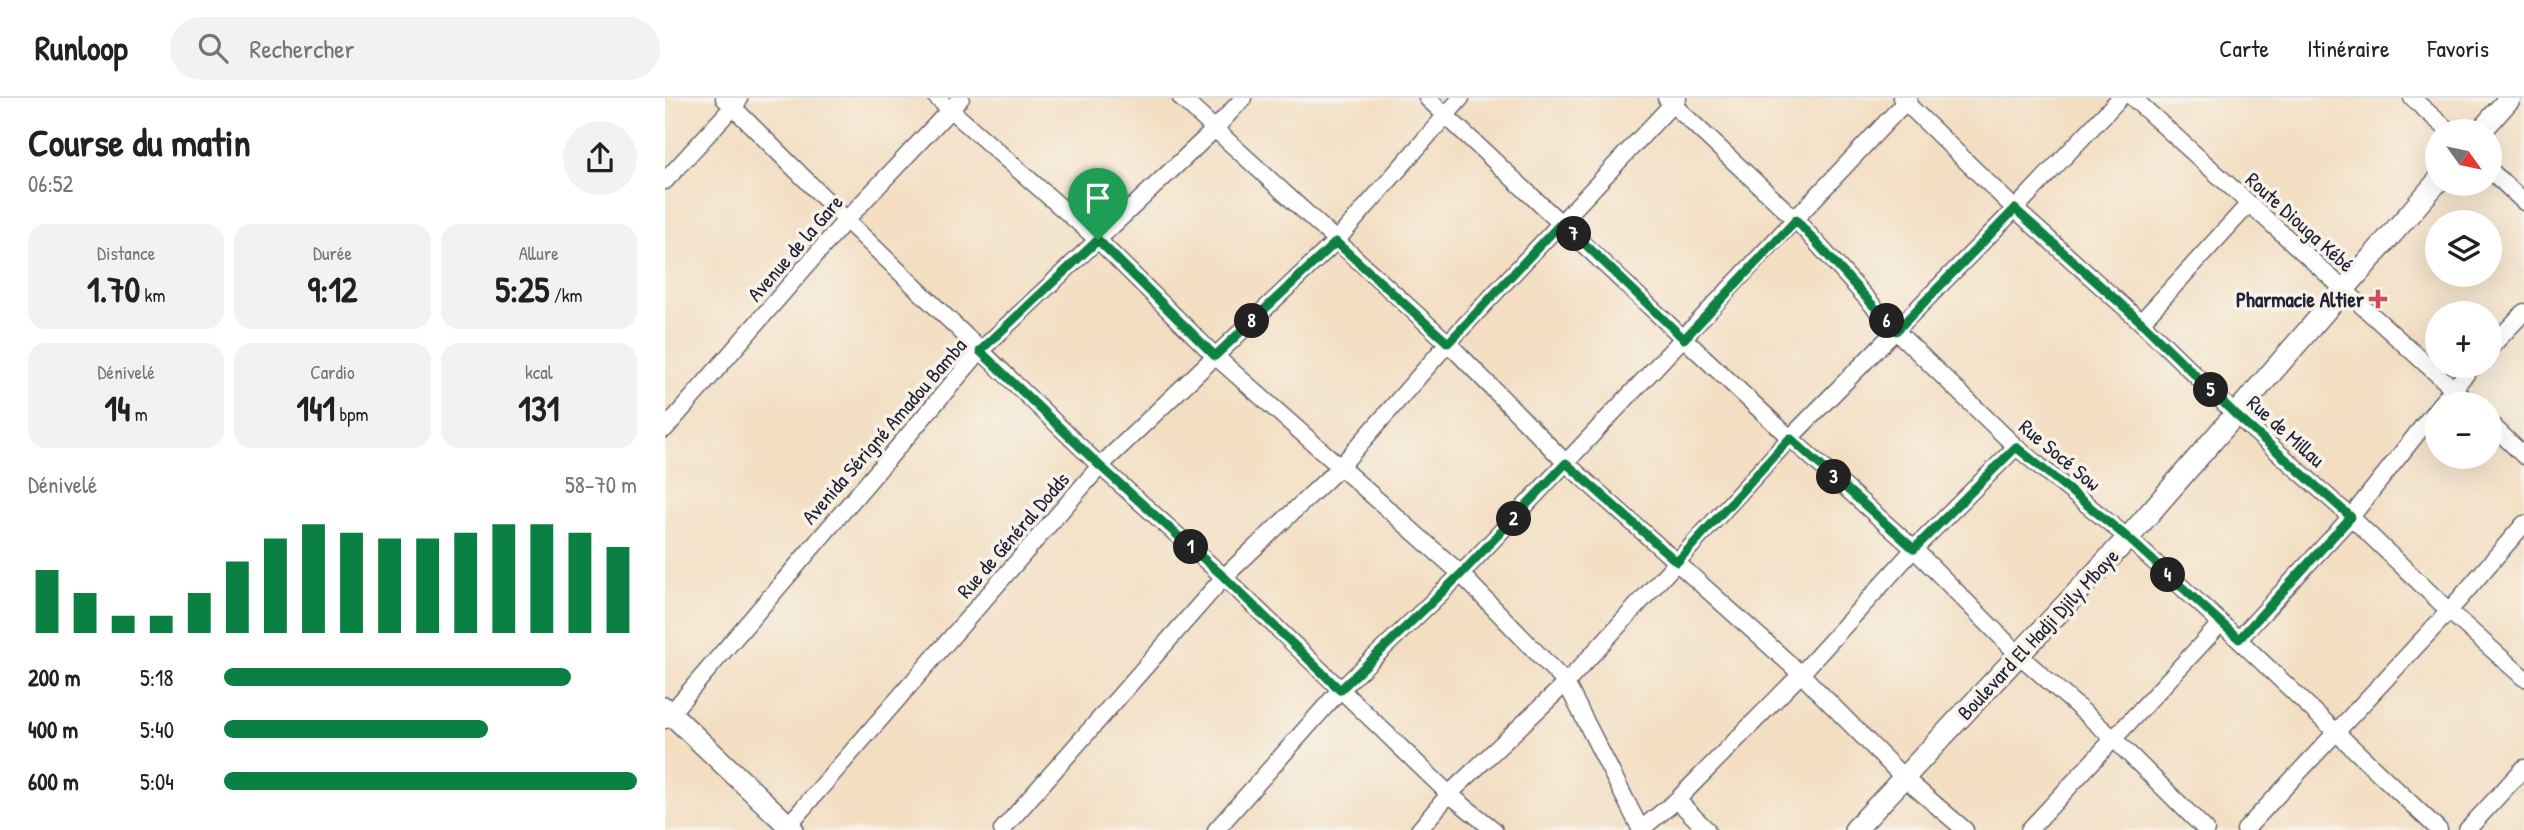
<!DOCTYPE html>
<html lang="fr">
<meta charset="utf-8">
<style>
body{margin:0;font-family:"Patrick Hand",sans-serif;background:#f2f2f2;color:#202124;height:100vh;display:flex;flex-direction:column;font-size:26px;white-space:nowrap}
*{box-sizing:border-box;margin:0}
p{font-size:23px;color:#757577}
.icon{flex:none;width:38px;height:38px;fill:none;stroke:currentColor;stroke-width:2;stroke-linecap:round;stroke-linejoin:round}
.map{position:relative;flex:1;overflow:hidden}
.drawer{display:flex;flex-direction:column;background:#fff;width:665px}
.drawer>*{flex:none}
.needle{width:46px;rotate:123deg}
.buttons{position:absolute;left:1760px;top:21px;display:grid;gap:14px}
.buttons a{display:grid;place-items:center;width:77px;height:77px;border-radius:50%;background:#fff;box-shadow:0 7px 28px #0002;font-size:35px}
.pin{position:absolute;display:grid;place-items:center;width:60px;height:60px;color:#fff;margin:-72px -30px;border-radius:50% 50% 50% 0;rotate:-45deg;box-shadow:0 0 7px #0007}
.pin .icon{rotate:45deg}
.km{position:absolute;width:35px;height:35px;margin:-18px;border-radius:50%;background:#222;color:#fff;font-size:19px;line-height:35px;text-align:center}
.round{display:grid;place-items:center;flex:none;width:74px;height:74px;border-radius:37px;background:#f2f2f2}
.headline{display:flex;align-items:center;justify-content:space-between;height:119px;padding:0 28px}
h1{font-size:38px;font-weight:700;line-height:52px}
.metrics{display:grid;grid-template-columns:repeat(3,1fr);gap:10px;height:119px;padding:7px 28px}
.metrics div{display:grid;align-content:center;border-radius:18px;background:#f2f2f2;text-align:center}
.metrics b{font-size:35px;font-weight:700}
.metrics small{font-size:19px;font-weight:400}
.metrics p{font-size:19px}
.chart{height:196px;padding:14px 28px}
.chart p{display:flex;justify-content:space-between}
.chart svg{width:100%;height:126px;margin-top:7px;stroke:#0b8043;stroke-width:6}
ul{padding:0 28px;list-style:none;font-size:23px}
li{display:grid;grid-template-columns:112px 84px 1fr;align-items:center;height:52px}
li i{height:18px;border-radius:9px;background:#0b8043}
header{display:flex;align-items:center;gap:42px;box-sizing:border-box;height:98px;padding:0 35px;background:#fff;border-bottom:2px solid #e0e0e0}
header strong{font-size:33px}
nav{display:flex;gap:38px;margin-inline-start:auto;font-size:24px}
.search{width:490px;height:63px;background:#f2f2f2;display:flex;align-items:center;gap:18px;box-sizing:border-box;padding:0 24px;border-radius:38px;color:#757577;font-size:26px}
main{display:flex;flex:1;min-height:0}
.map>svg:first-child{display:block}
.lines{fill:none;stroke-linecap:round;stroke-linejoin:round}
.minor-casing{stroke:#6b646a;stroke-width:19}
.major-casing{stroke:#6b646a;stroke-width:24}
.minor{stroke:#fff;stroke-width:16}
.major{stroke:#fff;stroke-width:21}
.route-casing{stroke:#fff;stroke-width:14}
.route{stroke:#0b8043;stroke-width:9}
.poi-dot{fill:#d1495b;stroke:#f7f3e8;stroke-width:2.5}
.labels{text-anchor:middle;dominant-baseline:central;stroke-width:7;stroke-linejoin:round;paint-order:stroke}
.street-label{font-size:21px;fill:#22223b;stroke:#f7f3e8}
.poi-label{font-size:21px;font-weight:bold;fill:#22223b;stroke:#f7f3e8;text-anchor:end}
</style>
<header>
<strong>Runloop</strong>
<div class="search"><svg class="icon" aria-label="search" viewBox="0 0 24 24"><circle cx="10" cy="10" r="6"/><path d="M15 15l6 6"/></svg>Rechercher</div>
<nav><a>Carte</a><a>Itinéraire</a><a>Favoris</a></nav>
</header>
<main>
<section class="drawer">
<div class="headline"><div><h1>Course du matin</h1><p>06:52</p></div><a class="round"><svg class="icon" aria-label="share" viewBox="0 0 24 24"><path d="M12 15V3M7 8l5-5 5 5M5 13v7h14v-7"/></svg></a></div>
<div class="metrics">
<div><p>Distance</p><b>1.70<small> km</small></b></div>
<div><p>Durée</p><b>9:12</b></div>
<div><p>Allure</p><b>5:25<small> /km</small></b></div>
</div>
<div class="metrics">
<div><p>Dénivelé</p><b>14<small> m</small></b></div>
<div><p>Cardio</p><b>141<small> bpm</small></b></div>
<div><p>kcal</p><b>131</b></div>
</div>
<div class="chart"><p><span>Dénivelé</span>58–70 m</p>
<svg viewBox="0 0 160 44" preserveAspectRatio="none"><path d="M5 44V22M15 44V30M25 44V38M35 44V38M45 44V30M55 44V19M65 44V11M75 44V6M85 44V9M95 44V11M105 44V11M115 44V9M125 44V6M135 44V6M145 44V9M155 44V14"/></svg>
</div>
<ul>
<li><b>200 m</b>5:18<i style="width:84%"></i></li>
<li><b>400 m</b>5:40<i style="width:64%"></i></li>
<li><b>600 m</b>5:04<i style="width:100%"></i></li>
</ul>
</section>
<div class="map">
<svg width="1859" height="732" viewBox="0 0 1859 732">
<rect width="100%" height="100%" fill="#f7f3e8"/>
<filter id="ink" filterUnits="userSpaceOnUse"><feTurbulence type="fractalNoise" baseFrequency=".0143" numOctaves="2"/><feDisplacementMap in="SourceGraphic" scale="14" xChannelSelector="R" yChannelSelector="G"/><feConvolveMatrix kernelMatrix="1 2 1 2 8 2 1 2 1" color-interpolation-filters="sRGB"/></filter>
<filter id="wash" filterUnits="userSpaceOnUse"><feTurbulence type="fractalNoise" baseFrequency=".00686" numOctaves="4" result="noise"/><feDisplacementMap in="SourceGraphic" scale="28" xChannelSelector="R" yChannelSelector="G"/><feGaussianBlur stdDeviation="1.57" result="paint"/><feColorMatrix in="noise" values="0 0 0 0 0 0 0 0 0 0 0 0 0 0 0 0 0 1.4 0 .05"/><feComposite in="paint" operator="in"/></filter>
<g filter="url(#wash)">
<rect width="100%" height="100%" fill="#f3dec2"/>
</g>
<g filter="url(#ink)">
<g class="lines">
<g class="minor-casing">
<g id="minor">
<path d="M59,0l122,122 254,246 124,111 225,217 45,36"/>
<path d="M272,0l161,142 117,116 246,218 105,109 75,147"/>
<path d="M516,0l267,245 118,120 235,211 102,103 62,53"/>
<path d="M762,0l363,340 124,111 104,105 96,85 92,91"/>
<path d="M1001,0l130,122 100,111 120,116 112,91 93,85 218,207"/>
<path d="M1236,0l114,111 126,113 95,93 115,102 98,94 75,67"/>
<path d="M1468,0l337,306"/>
<path d="M1747,0l37,33"/>
<path d="M1825,72l34,32"/>
<path d="M0,83l74,-81"/>
<path d="M1476,224l107,-117"/>
<path d="M1825,250l34,-36"/>
<path d="M1775,306l33,-38"/>
<path d="M1825,325l34,33"/>
<path d="M0,331l181,-209 115,-122"/>
<path d="M1574,541l112,-122 87,-110"/>
<path d="M0,622l315,-369 236,-223 27,-30"/>
<path d="M1012,702l30,30"/>
<path d="M119,732l316,-364 236,-225 125,-143"/>
<path d="M337,732l222,-253 116,-110 108,-124 230,-245"/>
<path d="M551,732l124,-140 121,-116 448,-476"/>
<path d="M754,732l30,-36 117,-111 224,-245 225,-229 105,-111"/>
<path d="M975,732l37,-30 124,-126 113,-125 102,-102"/>
<path d="M1364,732l192,-207"/>
<path d="M1580,732l204,-219 75,-87"/>
<path d="M1802,732l57,-62"/>
</g>
</g>
<g class="major-casing">
<g id="major">
<path d="M1816,33l29,-33"/>
<path d="M0,610l128,122"/>
<path d="M1190,732l273,-292 310,-357"/>
</g>
</g>
<use href="#minor" class="minor"/>
<use href="#major" class="major"/>
</g>
</g>
<g class="lines" filter="url(#ink)">
<g class="route-casing">
<path id="route" d="M1350,111l126,113 95,93 115,102 -112,122 -111,-101 -112,-91 -102,102 -124,-111 -113,124 -111,-99 -105,111 -121,116 -116,-113 -124,-111 -120,-115 118,-111 117,116 121,-114 112,101 114,-121 122,117 112,-119 100,111z"/>
</g>
<use href="#route" class="route"/>
</g>
<path class="poi-dot" d="M1709.5 190.5h7v7h7v7h-7v7h-7v-7h-7v-7h7z"/>
<g class="labels">
<g class="street-label">
<text transform="translate(1635 124) rotate(42)">Route Diouga Kébé</text>
<text transform="translate(130 150) rotate(-49)">Avenue de la Gare</text>
<text transform="translate(219 333) rotate(-49)">Avenida Sérigné Amadou Bamba</text>
<text transform="translate(1621 333) rotate(42)">Rue de Millau</text>
<text transform="translate(1395 357) rotate(40)">Rue Socé Sow</text>
<text transform="translate(348 437) rotate(-49)">Rue de Général Dodds</text>
<text transform="translate(1373 536) rotate(-47)">Boulevard El Hadji Djily Mbaye</text>
</g>
<g class="poi-label">
<text x="1699" y="201">Pharmacie Altier</text>
</g>
</g>
</svg>
<div class="buttons">
<a><svg class="needle" viewBox="-14 -14 28 28"><path d="M0-13l5 13h-10z" fill="#e53935"/><path d="M0 13l5-13h-10z" fill="#757577"/></svg></a>
<a><svg class="icon" aria-label="layers" viewBox="0 0 24 24"><path d="M12 4l9 5-9 5-9-5zM3 14l9 5 9-5"/></svg></a>
<a>+</a>
<a>−</a>
</div>
<div class="pin" style="left:433px;top:142px;background:#1e9e55"><svg class="icon" aria-label="arrive" viewBox="0 0 24 24"><path d="M6 21V4h12l-3 4 3 4H6"/></svg></div>
<b class="km" style="left:526px;top:449px">1</b>
<b class="km" style="left:849px;top:421px">2</b>
<b class="km" style="left:1169px;top:379px">3</b>
<b class="km" style="left:1503px;top:477px">4</b>
<b class="km" style="left:1546px;top:292px">5</b>
<b class="km" style="left:1222px;top:223px">6</b>
<b class="km" style="left:909px;top:136px">7</b>
<b class="km" style="left:587px;top:223px">8</b>
</div>
</main>
